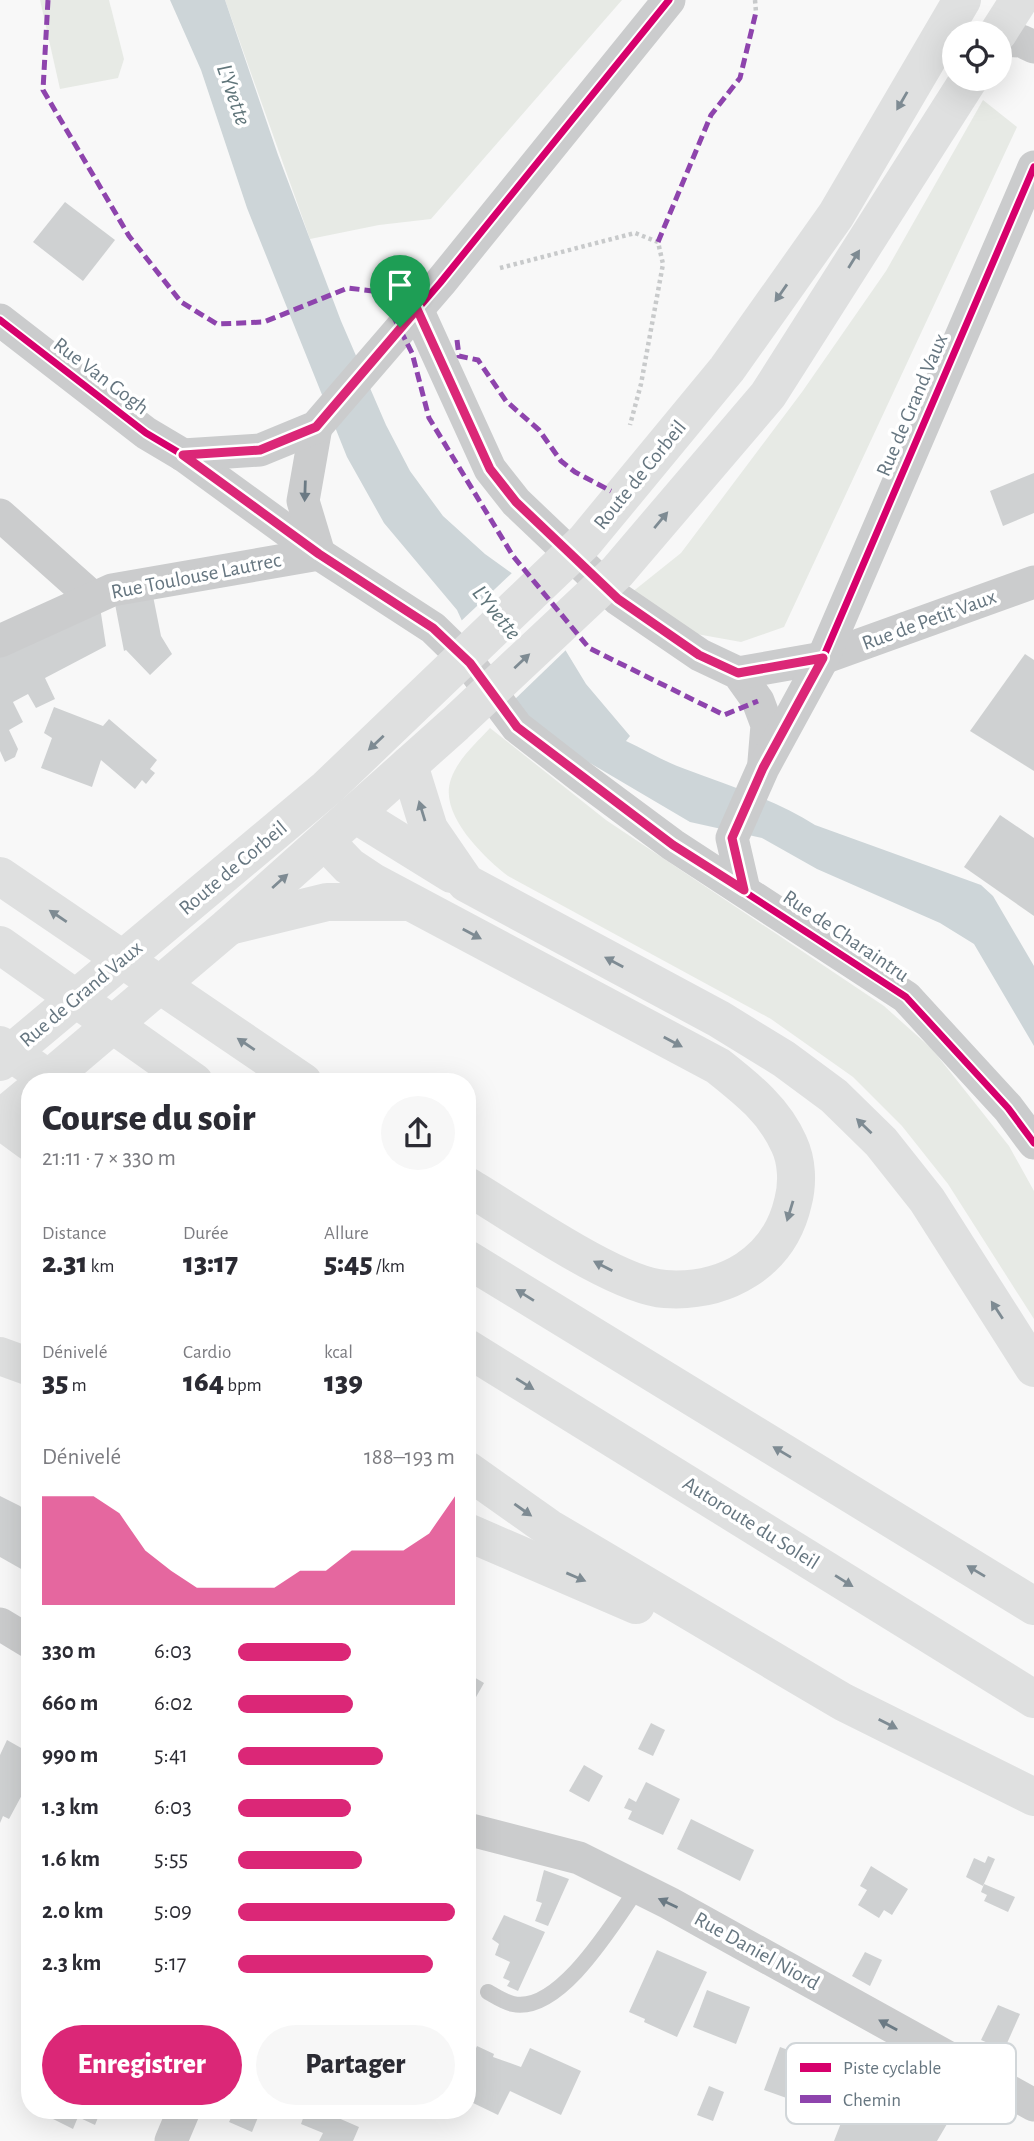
<!DOCTYPE html>
<html lang="fr">
<meta charset="utf-8">
<style>
body{margin:0;font-family:"Alegreya Sans",sans-serif;background:#f7f7f7;color:#2b2b33;height:100vh;display:flex;flex-direction:column;font-size:26px;white-space:nowrap}
*{box-sizing:border-box;margin:0}
p{font-size:23px;color:#7c7c81}
.icon{flex:none;width:38px;height:38px;fill:none;stroke:currentColor;stroke-width:2;stroke-linecap:round;stroke-linejoin:round}
.map{position:relative;flex:1;overflow:hidden}
.side{position:absolute;left:21px;top:1073px;width:455px;height:1046px;display:flex;flex-direction:column;background:#fff;border-radius:28px;box-shadow:0 7px 28px #0002}
.side>*{flex:none}
.buttons{position:absolute;left:942px;top:21px;display:grid;gap:14px}
.buttons a{display:grid;place-items:center;width:70px;height:70px;border-radius:50%;background:#fff;box-shadow:0 7px 28px #0002;font-size:35px}
.pin{position:absolute;display:grid;place-items:center;width:60px;height:60px;color:#fff;margin:-72px -30px;border-radius:50% 50% 50% 0;rotate:-45deg;box-shadow:0 0 7px #0007}
.pin .icon{rotate:45deg}
.round{display:grid;place-items:center;flex:none;width:74px;height:74px;border-radius:37px;background:#f7f7f7}
.overview{display:flex;align-items:center;justify-content:space-between;height:119px;padding:0 21px}
h1{font-size:38px;font-weight:800;line-height:52px}
.stats{display:grid;grid-template-columns:repeat(3,1fr);gap:10px;height:119px;padding:7px 21px}
.stats div{display:grid;align-content:center}
.stats b{font-size:30px;font-weight:800}
.stats small{font-size:19px;font-weight:400}
.stats p{font-size:19px}
.chart{height:196px;padding:14px 21px}
.chart p{display:flex;justify-content:space-between}
.chart svg{width:100%;height:126px;margin-top:7px;fill:#db2777;opacity:.7}
.button{display:flex;gap:14px;margin-top:auto;padding:14px 21px}
.button a{flex:1;height:80px;border-radius:42px;background:#db2777;color:#fff;font-size:28px;font-weight:800;line-height:80px;text-align:center}
.button a+a{background:#f7f7f7;color:#2b2b33}
ul{padding:0 21px;list-style:none;font-size:23px}
li{display:grid;grid-template-columns:112px 84px 1fr;align-items:center;height:52px}
li i{height:18px;border-radius:9px;background:#db2777}
.map>svg:first-child{display:block}
.green{fill:#e7eae5}
.water{fill:#cdd5d8}
.pier{fill:#f8f8f8}
.building{fill:#cfd1d2}
.lines{fill:none;stroke-linecap:round;stroke-linejoin:round}
.path{stroke:#c8cacb;stroke-width:4.5;stroke-dasharray:3.5 3.5;stroke-linecap:butt}
.lane{stroke:#cbcccd;stroke-width:16}
.street{stroke:#cbcccd;stroke-width:33}
.secondary{stroke:#dfe0e0;stroke-width:38}
.highway{stroke:#dfe0e0;stroke-width:38}
.quiet{stroke:#8e44ad;stroke-width:5;stroke-dasharray:10 5;stroke-linecap:butt}
.cycleway-casing{stroke:#fff;stroke-width:11}
.cycleway{stroke:#d6006c;stroke-width:7}
.oneway{fill:#7e8b93}
.oneway2{fill:#6b7a84}
.route-casing{stroke:#fff;stroke-width:14}
.route{stroke:#db2777;stroke-width:9}
.labels{text-anchor:middle;dominant-baseline:central;stroke-width:7;stroke-linejoin:round;paint-order:stroke}
.street-label{font-size:21px;fill:#667680;stroke:#fff}
.water-label{font-size:23px;font-style:italic;fill:#60757a;stroke:#fff}
.key{fill:#fff;stroke:#d1d6d9;stroke-width:2}
.key-label{font-size:19px;fill:#667680}
</style>
<div class="map">
<svg width="1034" height="2141" viewBox="0 0 1034 2141">
<rect width="100%" height="100%" fill="#f8f8f8"/>
<g class="green">
<path d="M40,0h69l15,59 -6,19 -58,11z"/>
<path d="M225,0h397l-191,219 -52,6 -69,14z"/>
<path d="M983,100l34,27 -233,500 -43,15 -50,-9 -65,-36 55,-44 121,-161 84,-121z"/>
<path d="M490,728l116,92 278,186 48,43 77,97 25,45v128l-86,-135 -46,-58 -49,-49 -82,-58 -263,-143c-24,-19 -70,-62 -57,-97 7,-20 25,-36 39,-51z"/>
</g>
<path class="water" d="M170,0h55l53,155 63,166 45,104 24,46 33,45 42,38 39,28 62,102 44,52 -4,5c19,9 39,21 59,28 44,17 92,31 130,56l166,60 12,11 41,70v80l-60,-102 -34,-21 -123,-54 -55,-31 -72,-16 -112,-66 -37,-27 -22,-23 -51,-72 -11,-24 -73,-87 -37,-66 -100,-249 -46,-138z"/>
<path class="pier" d="M514,571l12,9 42,68 -56,54 -47,-66 -6,-13z"/>
<g class="building">
<path d="M65,202l50,38 -32,41 -50,-39z"/>
<path d="M1034,473v40l-31,13 -13,-35z"/>
<path d="M153,596l8,40 11,18 -22,21 -24,-25 -2,1 -9,-47z"/>
<path d="M100,607l6,39 -61,32 10,21 -19,9 -8,-14 -15,8 10,20 -14,8 9,19 -3,8 -10,5 -5,-11v-94z"/>
<path d="M1025,654l9,6v111l-64,-40z"/>
<path d="M54,707l49,19 6,-7 48,41 -7,9 5,4 -9,11 -4,-4 -7,9 -34,-29 -9,27 -51,-19 11,-30 -8,-5z"/>
<path d="M1000,815l34,23v78l-70,-49z"/>
<path d="M0,1496l20,10 10,10 -5,10 5,2v46l-30,-17z"/>
<path d="M467,1673l17,10 -17,30z"/>
<path d="M651,1723l14,7 -12,26 -15,-7z"/>
<path d="M7,1740l23,13v27l-21,39 -6,-3 -3,7v-68z"/>
<path d="M584,1765l19,11 -14,26 -20,-11z"/>
<path d="M646,1782l34,17 -17,36 -35,-16 4,-8 -8,-3 5,-10 7,4z"/>
<path d="M30,1814v17l-7,-3z"/>
<path d="M691,1819l63,31 -14,31 -63,-32z"/>
<path d="M988,1856l7,3 -12,27 -17,-9 8,-19 11,5z"/>
<path d="M871,1866l37,23 -16,26 -8,-5 -5,8 -21,-13 9,-15 -7,-4z"/>
<path d="M544,1870l25,9 -21,47 -13,-5 7,-18 -6,-2z"/>
<path d="M984,1884l31,13 -7,15 -24,-11 3,-6 -6,-3z"/>
<path d="M504,1915l41,17 -27,59 -11,-5 3,-5 -7,-3 7,-16 -15,-7 4,-11 -7,-5z"/>
<path d="M657,1950l50,22 -30,65 -33,-15 1,-3 -16,-7z"/>
<path d="M865,1952l17,8 -12,26 -18,-10z"/>
<path d="M707,1990l43,17 -14,37 -43,-17z"/>
<path d="M998,2005l22,9 -16,36 -23,-10z"/>
<path d="M477,2046l17,8 -1,3 28,10 9,-19 51,23 -20,44 -51,-24 -12,24 -31,-15v-33z"/>
<path d="M803,2046l25,9 -19,51 -45,-16 16,-43 19,7z"/>
<path d="M709,2086l15,6 -11,29 -16,-6z"/>
<path d="M851,2097l46,18 1,-2 4,2 9,-18 34,18 -3,6 5,3 -10,17h-103z"/>
<path d="M50,2110h51l-6,15 -17,-8 -5,12 -26,-13z"/>
<path d="M235,2110h26l-9,22 -23,-10z"/>
<path d="M306,2110h14l39,17 -6,14h-34l4,-8 -22,-9z"/>
</g>
<g class="lines">
<g class="path">
<path d="M755,0l1,12"/>
<path d="M500,268l135,-35 23,9 5,22 -22,120 -11,41"/>
</g>
<path class="lane" d="M488,1992c7,4 16,10 25,12 47,10 101,-82 124,-115"/>
<g class="street">
<path d="M999,40l22,1 13,6"/>
<path d="M417,309l73,160 26,33 102,97 82,56 38,18 20,28 9,24 -3,36"/>
<path d="M0,320l146,113 37,22 136,99 114,74 36,35 48,64 63,49 93,69 233,152 102,111 26,35"/>
<path d="M316,427l-13,74 16,53"/>
<path d="M183,455l77,-5 56,-23 124,-144 229,-283"/>
<path d="M0,515l92,82"/>
<path d="M0,641l112,-51 207,-36"/>
<path d="M738,673l85,-15 211,-76"/>
<path d="M744,890l-12,-52 31,-70 60,-110 211,-491"/>
<path d="M0,1624l30,18"/>
<path d="M467,1829l112,29 90,45 365,202"/>
<path d="M171,2141l13,-31"/>
</g>
<g class="secondary">
<path d="M998,33l21,-33"/>
<path d="M0,1062l327,-274 258,-247 142,-172 109,-154 126,-215"/>
<path d="M45,1082l184,-156 226,-202 162,-152 151,-177 201,-316"/>
<path d="M0,1119l30,-25"/>
</g>
<g class="highway">
<path d="M409,765l20,64 37,54 253,136 65,40 50,37 47,46 46,58 107,168"/>
<path d="M355,814l97,60"/>
<path d="M325,841l24,25 24,16 345,184c29,23 56,44 71,78 8,17 9,39 4,58 -14,61 -68,91 -128,87 -49,-3 -152,-76 -198,-103"/>
<path d="M0,876l303,206"/>
<path d="M229,926l98,-24h80"/>
<path d="M0,945l194,137"/>
<path d="M0,1045l53,37"/>
<path d="M0,1120l30,22"/>
<path d="M467,1259l567,347"/>
<path d="M467,1348l567,351"/>
<path d="M0,1356l30,11"/>
<path d="M467,1470l82,58 294,174 191,95"/>
<path d="M467,1532l169,73"/>
</g>
<g class="quiet">
<path d="M48,0l-5,90 86,146 52,66 36,22 47,-2 84,-34 33,4 31,61 17,65 84,138 76,92 135,67 34,-14"/>
<path d="M658,242l53,-127 29,-37 16,-66"/>
<path d="M457,340l2,16 19,4 28,41 33,29 22,31 14,11 36,19"/>
</g>
<g class="cycleway-casing">
<g id="cycleway">
<path d="M0,320l146,113 37,22 136,99 114,74 36,35 48,64 63,49 93,69 233,152 102,111 26,35"/>
<path d="M183,455l77,-5 56,-23 124,-144 229,-283"/>
<path d="M744,890l-12,-52 31,-70 60,-110 211,-491"/>
</g>
</g>
<use href="#cycleway" class="cycleway"/>
</g>
<defs><path id="oneway-solid" d="M-6-.8H1V-3.2L6.5 0L1 3.2V.8H-6Z" transform="scale(1.75)"/></defs>
<g class="oneway">
<use href="#oneway-solid" transform="translate(902 101) rotate(120)"/>
<use href="#oneway-solid" transform="translate(854 259) rotate(-58)"/>
<use href="#oneway-solid" transform="translate(781 293) rotate(125)"/>
<use href="#oneway-solid" transform="translate(661 520) rotate(-50)"/>
<use href="#oneway-solid" transform="translate(522 661) rotate(-43)"/>
<use href="#oneway-solid" transform="translate(376 743) rotate(137)"/>
<use href="#oneway-solid" transform="translate(422 811) rotate(-107)"/>
<use href="#oneway-solid" transform="translate(280 881) rotate(-42)"/>
<use href="#oneway-solid" transform="translate(58 916) rotate(-146)"/>
<use href="#oneway-solid" transform="translate(472 934) rotate(28)"/>
<use href="#oneway-solid" transform="translate(614 962) rotate(-152)"/>
<use href="#oneway-solid" transform="translate(673 1042) rotate(28)"/>
<use href="#oneway-solid" transform="translate(246 1044) rotate(-146)"/>
<use href="#oneway-solid" transform="translate(864 1126) rotate(-136)"/>
<use href="#oneway-solid" transform="translate(790 1211) rotate(107)"/>
<use href="#oneway-solid" transform="translate(603 1266) rotate(-153)"/>
<use href="#oneway-solid" transform="translate(525 1295) rotate(-148)"/>
<use href="#oneway-solid" transform="translate(997 1310) rotate(-123)"/>
<use href="#oneway-solid" transform="translate(525 1384) rotate(32)"/>
<use href="#oneway-solid" transform="translate(782 1452) rotate(-149)"/>
<use href="#oneway-solid" transform="translate(523 1510) rotate(35)"/>
<use href="#oneway-solid" transform="translate(976 1571) rotate(-149)"/>
<use href="#oneway-solid" transform="translate(576 1577) rotate(23)"/>
<use href="#oneway-solid" transform="translate(844 1581) rotate(32)"/>
<use href="#oneway-solid" transform="translate(888 1724) rotate(27)"/>
</g>
<g class="oneway2">
<use href="#oneway-solid" transform="translate(305 491) rotate(92)"/>
<use href="#oneway-solid" transform="translate(668 1903) rotate(-155)"/>
<use href="#oneway-solid" transform="translate(888 2025) rotate(-151)"/>
</g>
<g class="lines">
<g class="route-casing">
<path id="route" d="M417,309l73,160 26,33 102,97 81,56 39,18 85,-15 -60,110 -31,70 12,52 -71,-45 -156,-118 -47,-64 -37,-35 -114,-74 -136,-99 77,-5 56,-23z"/>
</g>
<use href="#route" class="route"/>
</g>
<g class="labels">
<g class="street-label">
<text transform="translate(101 376) rotate(37)">Rue Van Gogh</text>
<text transform="translate(912 405) rotate(-67)">Rue de Grand Vaux</text>
<text transform="translate(640 475) rotate(-51)">Route de Corbeil</text>
<text transform="translate(196 576) rotate(-11)">Rue Toulouse Lautrec</text>
<text transform="translate(929 620) rotate(-20)">Rue de Petit Vaux</text>
<text transform="translate(233 868) rotate(-40)">Route de Corbeil</text>
<text transform="translate(846 936) rotate(34)">Rue de Charaintru</text>
<text transform="translate(81 994) rotate(-40)">Rue de Grand Vaux</text>
<text transform="translate(751 1523) rotate(32)">Autoroute du Soleil</text>
<text transform="translate(757 1951) rotate(29)">Rue Daniel Niord</text>
</g>
<g class="water-label">
<text transform="translate(233 95) rotate(71)">L'Yvette</text>
<text transform="translate(496 613) rotate(51)">L'Yvette</text>
</g>
</g>
<rect x="786" y="2043" width="230" height="81" rx="10" class="key"/>
<rect x="800" y="2063" width="31" height="9" fill="#d6006c"/>
<rect x="800" y="2095" width="31" height="8" fill="#8e44ad"/>
<g class="key-label">
<text x="843" y="2074">Piste cyclable</text>
<text x="843" y="2106">Chemin</text>
</g>
</svg>
<div class="buttons">
<a><svg class="icon" aria-label="locate" viewBox="0 0 24 24"><circle cx="12" cy="12" r="6"/><path d="M12 2v4M12 18v4M2 12h4M18 12h4"/></svg></a>
</div>
<div class="pin" style="left:400px;top:327px;background:#1e9e55"><svg class="icon" aria-label="arrive" viewBox="0 0 24 24"><path d="M6 21V4h12l-3 4 3 4H6"/></svg></div>
<section class="side">
<div class="overview"><div><h1>Course du soir</h1><p>21:11 · 7 × 330 m</p></div><a class="round"><svg class="icon" aria-label="share" viewBox="0 0 24 24"><path d="M12 15V3M7 8l5-5 5 5M5 13v7h14v-7"/></svg></a></div>
<div class="stats">
<div><p>Distance</p><b>2.31<small> km</small></b></div>
<div><p>Durée</p><b>13:17</b></div>
<div><p>Allure</p><b>5:45<small> /km</small></b></div>
</div>
<div class="stats">
<div><p>Dénivelé</p><b>35<small> m</small></b></div>
<div><p>Cardio</p><b>164<small> bpm</small></b></div>
<div><p>kcal</p><b>139</b></div>
</div>
<div class="chart"><p><span>Dénivelé</span>188–193 m</p>
<svg viewBox="0 0 160 44" preserveAspectRatio="none"><path d="M0 44V6L10 6L20 6L30 12L40 25L50 32L60 38L70 38L80 38L90 38L100 32L110 32L120 25L130 25L140 25L150 19L160 6V44z"/></svg>
</div>
<ul>
<li><b>330 m</b>6:03<i style="width:52%"></i></li>
<li><b>660 m</b>6:02<i style="width:53%"></i></li>
<li><b>990 m</b>5:41<i style="width:67%"></i></li>
<li><b>1.3 km</b>6:03<i style="width:52%"></i></li>
<li><b>1.6 km</b>5:55<i style="width:57%"></i></li>
<li><b>2.0 km</b>5:09<i style="width:100%"></i></li>
<li><b>2.3 km</b>5:17<i style="width:90%"></i></li>
</ul>
<div class="button"><a>Enregistrer</a><a>Partager</a></div>
</section>
</div>
